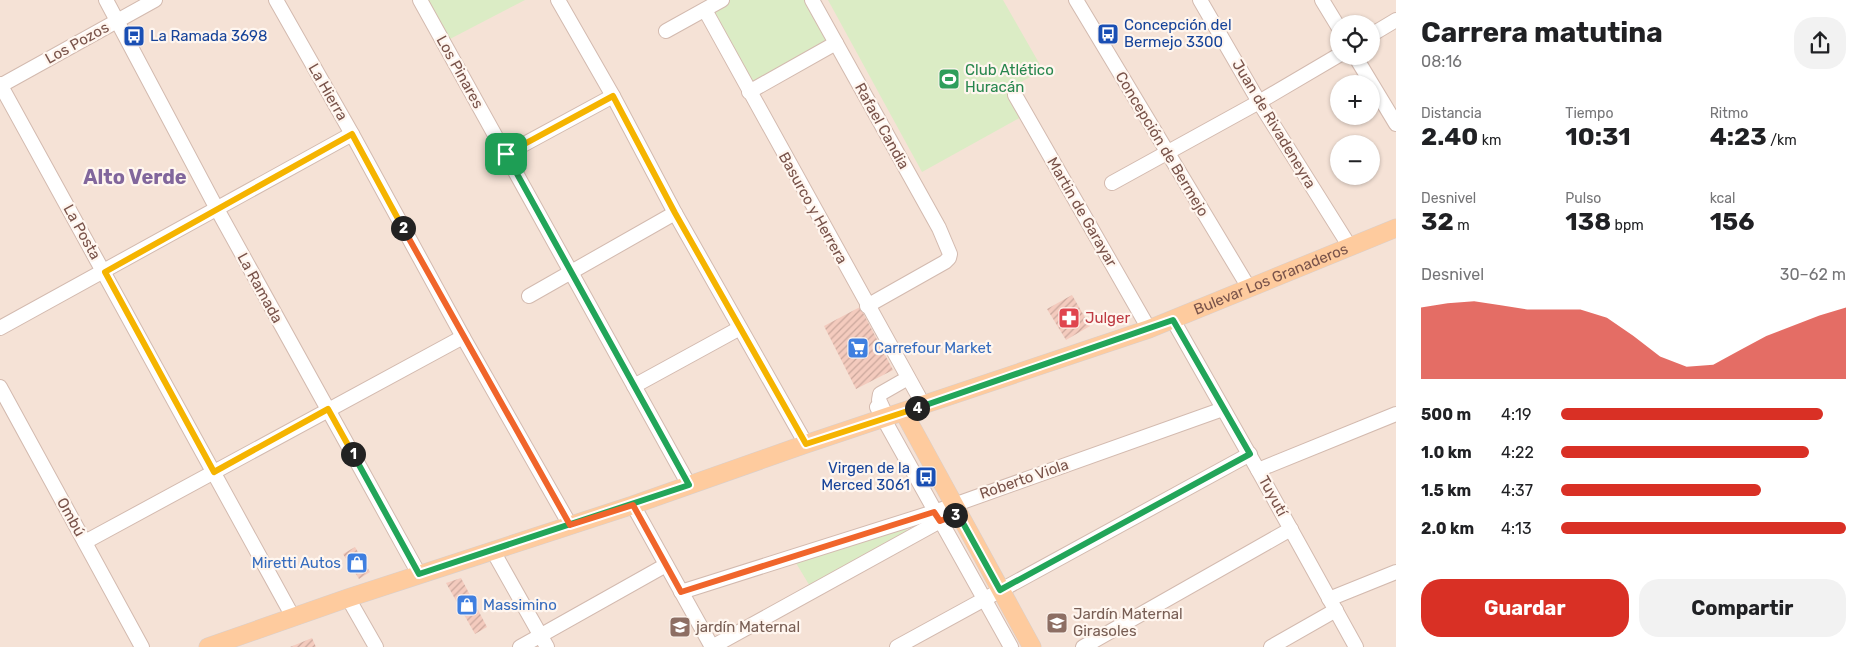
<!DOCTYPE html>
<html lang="es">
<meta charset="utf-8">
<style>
body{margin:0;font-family:Rubik,sans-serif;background:#f2f2f2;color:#202124;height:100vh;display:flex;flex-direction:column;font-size:19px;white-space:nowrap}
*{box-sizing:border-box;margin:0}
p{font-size:16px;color:#757577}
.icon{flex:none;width:28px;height:28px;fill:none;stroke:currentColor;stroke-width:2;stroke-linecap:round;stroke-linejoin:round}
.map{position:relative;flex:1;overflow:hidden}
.drawer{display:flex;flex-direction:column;background:#fff;width:475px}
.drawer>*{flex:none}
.controls{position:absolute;left:1330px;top:15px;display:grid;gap:10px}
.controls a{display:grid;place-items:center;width:50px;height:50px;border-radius:50%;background:#fff;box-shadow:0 1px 4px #0004;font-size:25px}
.pin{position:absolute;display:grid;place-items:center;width:42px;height:42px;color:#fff;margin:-21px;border-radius:10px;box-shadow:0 2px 8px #0006}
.km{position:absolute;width:25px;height:25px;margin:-12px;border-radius:50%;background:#222;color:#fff;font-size:14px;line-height:25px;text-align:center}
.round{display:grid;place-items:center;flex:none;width:52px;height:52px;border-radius:20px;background:#f2f2f2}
.overview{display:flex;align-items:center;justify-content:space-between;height:85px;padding:0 25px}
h1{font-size:28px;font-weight:700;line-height:38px}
.stats{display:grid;grid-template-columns:repeat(3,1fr);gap:8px;height:85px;padding:5px 25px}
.stats div{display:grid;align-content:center}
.stats b{font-size:25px;font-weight:700}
.stats small{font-size:14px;font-weight:400}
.stats p{font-size:14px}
.chart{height:140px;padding:10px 25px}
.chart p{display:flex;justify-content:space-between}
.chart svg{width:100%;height:90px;margin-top:5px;fill:#d93025;opacity:.7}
.action{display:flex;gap:10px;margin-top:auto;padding:10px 25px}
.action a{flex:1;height:58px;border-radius:20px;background:#d93025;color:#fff;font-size:20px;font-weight:700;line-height:58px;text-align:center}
.action a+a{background:#f2f2f2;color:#202124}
ul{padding:0 25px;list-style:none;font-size:16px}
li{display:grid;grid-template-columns:80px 60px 1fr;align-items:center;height:38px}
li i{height:12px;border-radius:6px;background:#d93025}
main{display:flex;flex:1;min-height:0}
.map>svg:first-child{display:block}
.residential{fill:#f5e2d6;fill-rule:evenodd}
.park{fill:#dbecc5}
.building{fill:url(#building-hatch)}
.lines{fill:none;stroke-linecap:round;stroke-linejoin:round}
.minor-casing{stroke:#d3baaf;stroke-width:16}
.major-casing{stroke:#d9cfcc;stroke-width:19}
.minor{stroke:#fff;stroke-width:14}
.major{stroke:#fecb9e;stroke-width:18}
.split-1-casing{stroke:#fff;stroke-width:10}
.split-2-casing{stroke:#fff;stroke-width:10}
.split-3-casing{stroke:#fff;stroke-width:10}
.split-4-casing{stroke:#fff;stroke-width:10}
.split-5-casing{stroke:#fff;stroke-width:10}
.split-1{stroke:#22a559;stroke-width:6}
.split-2{stroke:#f5b400;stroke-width:6}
.split-3{stroke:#f0652b;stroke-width:6}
.split-4{stroke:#22a559;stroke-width:6}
.split-5{stroke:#f5b400;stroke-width:6}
.labels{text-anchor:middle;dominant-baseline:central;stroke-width:4.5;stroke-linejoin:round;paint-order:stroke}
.transit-label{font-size:15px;fill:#164399;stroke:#fff6ef;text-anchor:start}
.street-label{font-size:15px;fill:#79534a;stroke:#fff6ef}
.leisure-label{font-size:15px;fill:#27864d;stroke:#fff6ef;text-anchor:start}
.health-label{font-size:15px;fill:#be3a42;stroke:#fff6ef;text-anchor:start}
.shop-label{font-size:15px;fill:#366cbe;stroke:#fff6ef;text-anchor:start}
.education-label{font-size:15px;fill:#785e54;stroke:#fff6ef;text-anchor:start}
.district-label{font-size:20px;font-weight:bold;fill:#81669c;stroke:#fff6ef}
</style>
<main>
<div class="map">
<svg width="1396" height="647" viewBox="0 0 1396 647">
<defs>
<pattern id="building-hatch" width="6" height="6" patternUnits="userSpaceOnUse" patternTransform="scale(1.25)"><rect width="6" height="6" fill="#f4cbbe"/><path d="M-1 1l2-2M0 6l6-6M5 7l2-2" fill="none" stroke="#caa79c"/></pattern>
</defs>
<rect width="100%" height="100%" fill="#fdf2e8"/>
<path class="residential" d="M0,0h1396v647h-1396zM1339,24h32v32h-32zM1339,84h32v32h-32zM1339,144h32v32h-32z"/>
<g class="park">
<path d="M426,0h99l-77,40z"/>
<path d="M723,0h89l24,43 -87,49 -45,-81z"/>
<path d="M828,0h175l40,70 -33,18 15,27 -103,57z"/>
<path d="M906,529l3,3 -98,56 -18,-30z"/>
</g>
<g class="building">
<path d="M1072,295l18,31 -24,14 -19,-31z"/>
<path d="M860,307l33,63 -37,19 -32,-63z"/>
<path d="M355,547l15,25 -11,7 -16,-25z"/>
<path d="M461,578l26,49 -12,7 -29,-51z"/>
<path d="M312,638l4,9h-26z"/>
</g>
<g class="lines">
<g class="minor-casing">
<g id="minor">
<path d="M106,0l111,209 202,365"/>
<path d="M276,0l76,134 111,203 107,188"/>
<path d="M420,0l269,485"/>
<path d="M558,0l55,96 62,117 131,231"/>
<path d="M812,0l127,228 11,26 -1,4 -4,4 -78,44"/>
<path d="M1076,0l173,288"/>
<path d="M1200,0l59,102 91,145"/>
<path d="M1322,0l17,28"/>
<path d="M705,10l219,396"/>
<path d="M666,31l56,-31"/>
<path d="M1371,35l25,-15"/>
<path d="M1355,56l41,68"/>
<path d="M0,84l293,533"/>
<path d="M0,86l155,-86"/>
<path d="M749,92l87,-49"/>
<path d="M1015,95l134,234"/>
<path d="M506,154l107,-58"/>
<path d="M1112,183l147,-81 80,-47"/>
<path d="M529,296l146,-83"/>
<path d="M1173,320l85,150 98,177"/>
<path d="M0,328l352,-194"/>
<path d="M634,386l106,-58"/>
<path d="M0,387l142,260"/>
<path d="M877,407l134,240"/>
<path d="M885,413l-6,-13 1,-6 28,-16"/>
<path d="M1258,470l138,-56"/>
<path d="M633,505l79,142"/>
<path d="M85,542l378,-205"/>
<path d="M493,551l54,96"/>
<path d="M681,592l253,-80 289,-103"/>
<path d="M348,598l28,49"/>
<path d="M1329,599l67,-27"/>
<path d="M520,647l146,-82"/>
<path d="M712,647l228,-126 18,-7"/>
<path d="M897,647l353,-193"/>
<path d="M1083,647l208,-118"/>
<path d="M1271,647l65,-37"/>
</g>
</g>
<g class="major-casing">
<g id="major">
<path d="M904,413l128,234"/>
<path id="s1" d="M208,647l140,-49 285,-93 173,-61 343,-115 247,-101"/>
</g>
</g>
<use href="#minor" class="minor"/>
<use href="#major" class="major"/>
</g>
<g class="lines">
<g class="split-1-casing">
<path id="split-1" d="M353,454l66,120 270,-89 -183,-331"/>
</g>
<g class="split-2-casing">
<path id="split-2" d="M353,454l-25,-45 -114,63 -109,-200 247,-138 51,94"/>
</g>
<g class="split-3-casing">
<path id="split-3" d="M403,228l167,297 63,-20 48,87 253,-80 6,9 15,-6"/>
</g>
<g class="split-4-casing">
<path id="split-4" d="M917,408l256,-88 77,134 -250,136 -42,-76 -3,1"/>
</g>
<g class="split-5-casing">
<path id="split-5" d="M506,154l107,-58 62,117 131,231 111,-36"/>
</g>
<use href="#split-1" class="split-1"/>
<use href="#split-2" class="split-2"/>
<use href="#split-3" class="split-3"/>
<use href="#split-4" class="split-4"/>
<use href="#split-5" class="split-5"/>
</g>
<defs>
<g id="bus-square" transform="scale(1.125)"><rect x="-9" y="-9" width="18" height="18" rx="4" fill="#1a4fb4" stroke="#fff6ef"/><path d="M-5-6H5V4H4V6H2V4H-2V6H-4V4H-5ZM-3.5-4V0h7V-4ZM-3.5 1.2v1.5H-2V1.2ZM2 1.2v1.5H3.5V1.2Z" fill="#fff"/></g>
<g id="stadium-square" transform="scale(1.125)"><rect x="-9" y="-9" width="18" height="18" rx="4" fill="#2e9e5b" stroke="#fff6ef"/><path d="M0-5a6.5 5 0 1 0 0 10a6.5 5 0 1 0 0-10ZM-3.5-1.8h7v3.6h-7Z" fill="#fff"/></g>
<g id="pharmacy-square" transform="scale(1.125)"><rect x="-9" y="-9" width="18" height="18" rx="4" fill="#e0444e" stroke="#fff6ef"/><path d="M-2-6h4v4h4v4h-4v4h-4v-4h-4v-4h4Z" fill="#fff"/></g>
<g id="supermarket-square" transform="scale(1.125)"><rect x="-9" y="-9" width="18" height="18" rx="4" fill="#3f7fe0" stroke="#fff6ef"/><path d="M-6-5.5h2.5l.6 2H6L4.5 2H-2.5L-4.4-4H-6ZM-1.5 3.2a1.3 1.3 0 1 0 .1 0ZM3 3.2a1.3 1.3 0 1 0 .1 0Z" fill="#fff"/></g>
<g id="shop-square" transform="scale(1.125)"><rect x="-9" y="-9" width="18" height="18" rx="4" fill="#3f7fe0" stroke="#fff6ef"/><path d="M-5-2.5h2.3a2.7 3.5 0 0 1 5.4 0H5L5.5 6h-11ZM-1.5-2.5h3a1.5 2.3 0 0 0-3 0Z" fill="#fff"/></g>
<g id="school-square" transform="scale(1.125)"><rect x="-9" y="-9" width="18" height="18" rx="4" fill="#8d6e63" stroke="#fff6ef"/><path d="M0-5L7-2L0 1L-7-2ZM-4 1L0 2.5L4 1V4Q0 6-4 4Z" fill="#fff"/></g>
</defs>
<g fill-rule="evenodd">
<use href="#bus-square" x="1108" y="34"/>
<use href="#bus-square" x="134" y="36"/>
<use href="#stadium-square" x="949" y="79"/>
<use href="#pharmacy-square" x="1069" y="318"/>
<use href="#supermarket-square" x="858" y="348"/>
<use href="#bus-square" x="926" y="477"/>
<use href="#shop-square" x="357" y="563"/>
<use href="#shop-square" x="467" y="605"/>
<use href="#school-square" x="1057" y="623"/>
<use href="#school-square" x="680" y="627"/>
</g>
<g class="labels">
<g class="transit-label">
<text x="1124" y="25">Concepción del<tspan x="1124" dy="17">Bermejo 3300</tspan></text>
<text x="150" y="36">La Ramada 3698</text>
<text x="910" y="468" text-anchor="end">Virgen de la<tspan x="910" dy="17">Merced 3061</tspan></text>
</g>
<g class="street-label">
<text transform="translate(77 43) rotate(-29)">Los Pozos</text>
<text transform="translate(460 72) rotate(61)">Los Pinares</text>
<text transform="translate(328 92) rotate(60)">La Hierra</text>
<text transform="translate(1274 124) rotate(59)">Juan de Rivadeneyra</text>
<text transform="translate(882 126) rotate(61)">Rafael Candia</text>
<text transform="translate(1162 144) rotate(59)">Concepción de Bermejo</text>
<text transform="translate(813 208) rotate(61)">Basurco y Herrera</text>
<text transform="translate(1082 212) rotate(60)">Martin de Garayar</text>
<text transform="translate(82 232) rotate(61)">La Posta</text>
<text stroke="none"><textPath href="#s1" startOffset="1125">Bulevar Los Granaderos</textPath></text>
<text transform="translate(260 288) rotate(61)">La Ramada</text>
<text transform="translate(1024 479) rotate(-19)">Roberto Viola</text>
<text transform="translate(1273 496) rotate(61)">Tuyutí</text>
<text transform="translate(71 517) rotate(61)">Ombú</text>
</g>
<g class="leisure-label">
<text x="965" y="70">Club Atlético<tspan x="965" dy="17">Huracán</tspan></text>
</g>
<g class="health-label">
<text x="1085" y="318">Julger</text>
</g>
<g class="shop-label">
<text x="874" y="348">Carrefour Market</text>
<text x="341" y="563" text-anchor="end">Miretti Autos</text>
<text x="483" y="605">Massimino</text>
</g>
<g class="education-label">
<text x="1073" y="614">Jardín Maternal<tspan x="1073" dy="17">Girasoles</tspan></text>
<text x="696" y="627">jardín Maternal</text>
</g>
<g class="district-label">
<text x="135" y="177">Alto Verde</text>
</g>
</g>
</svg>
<div class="controls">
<a><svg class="icon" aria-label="locate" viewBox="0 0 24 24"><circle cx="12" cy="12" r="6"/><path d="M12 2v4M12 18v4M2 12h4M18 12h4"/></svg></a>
<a>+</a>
<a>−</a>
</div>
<div class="pin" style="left:506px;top:154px;background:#1e9e55"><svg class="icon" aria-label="arrive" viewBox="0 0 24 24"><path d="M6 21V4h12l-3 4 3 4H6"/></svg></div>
<b class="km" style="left:353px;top:454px">1</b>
<b class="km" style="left:403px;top:228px">2</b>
<b class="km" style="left:955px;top:515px">3</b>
<b class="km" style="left:917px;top:408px">4</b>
</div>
<section class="drawer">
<div class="overview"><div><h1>Carrera matutina</h1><p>08:16</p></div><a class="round"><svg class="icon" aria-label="share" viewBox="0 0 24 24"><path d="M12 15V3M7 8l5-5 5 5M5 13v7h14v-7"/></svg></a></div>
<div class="stats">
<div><p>Distancia</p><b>2.40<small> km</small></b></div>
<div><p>Tiempo</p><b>10:31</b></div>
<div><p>Ritmo</p><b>4:23<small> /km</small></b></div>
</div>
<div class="stats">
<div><p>Desnivel</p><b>32<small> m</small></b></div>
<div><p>Pulso</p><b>138<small> bpm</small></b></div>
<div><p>kcal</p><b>156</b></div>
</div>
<div class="chart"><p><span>Desnivel</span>30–62 m</p>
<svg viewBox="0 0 160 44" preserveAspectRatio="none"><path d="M0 44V9L10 7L20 6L30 8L40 10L50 10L60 10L70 14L80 23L90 33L100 38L110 37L120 30L130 23L140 18L150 13L160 9V44z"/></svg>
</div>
<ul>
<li><b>500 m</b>4:19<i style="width:92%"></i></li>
<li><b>1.0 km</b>4:22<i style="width:87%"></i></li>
<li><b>1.5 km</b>4:37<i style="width:70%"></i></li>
<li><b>2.0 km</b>4:13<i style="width:100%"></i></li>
</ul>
<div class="action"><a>Guardar</a><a>Compartir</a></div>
</section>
</main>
